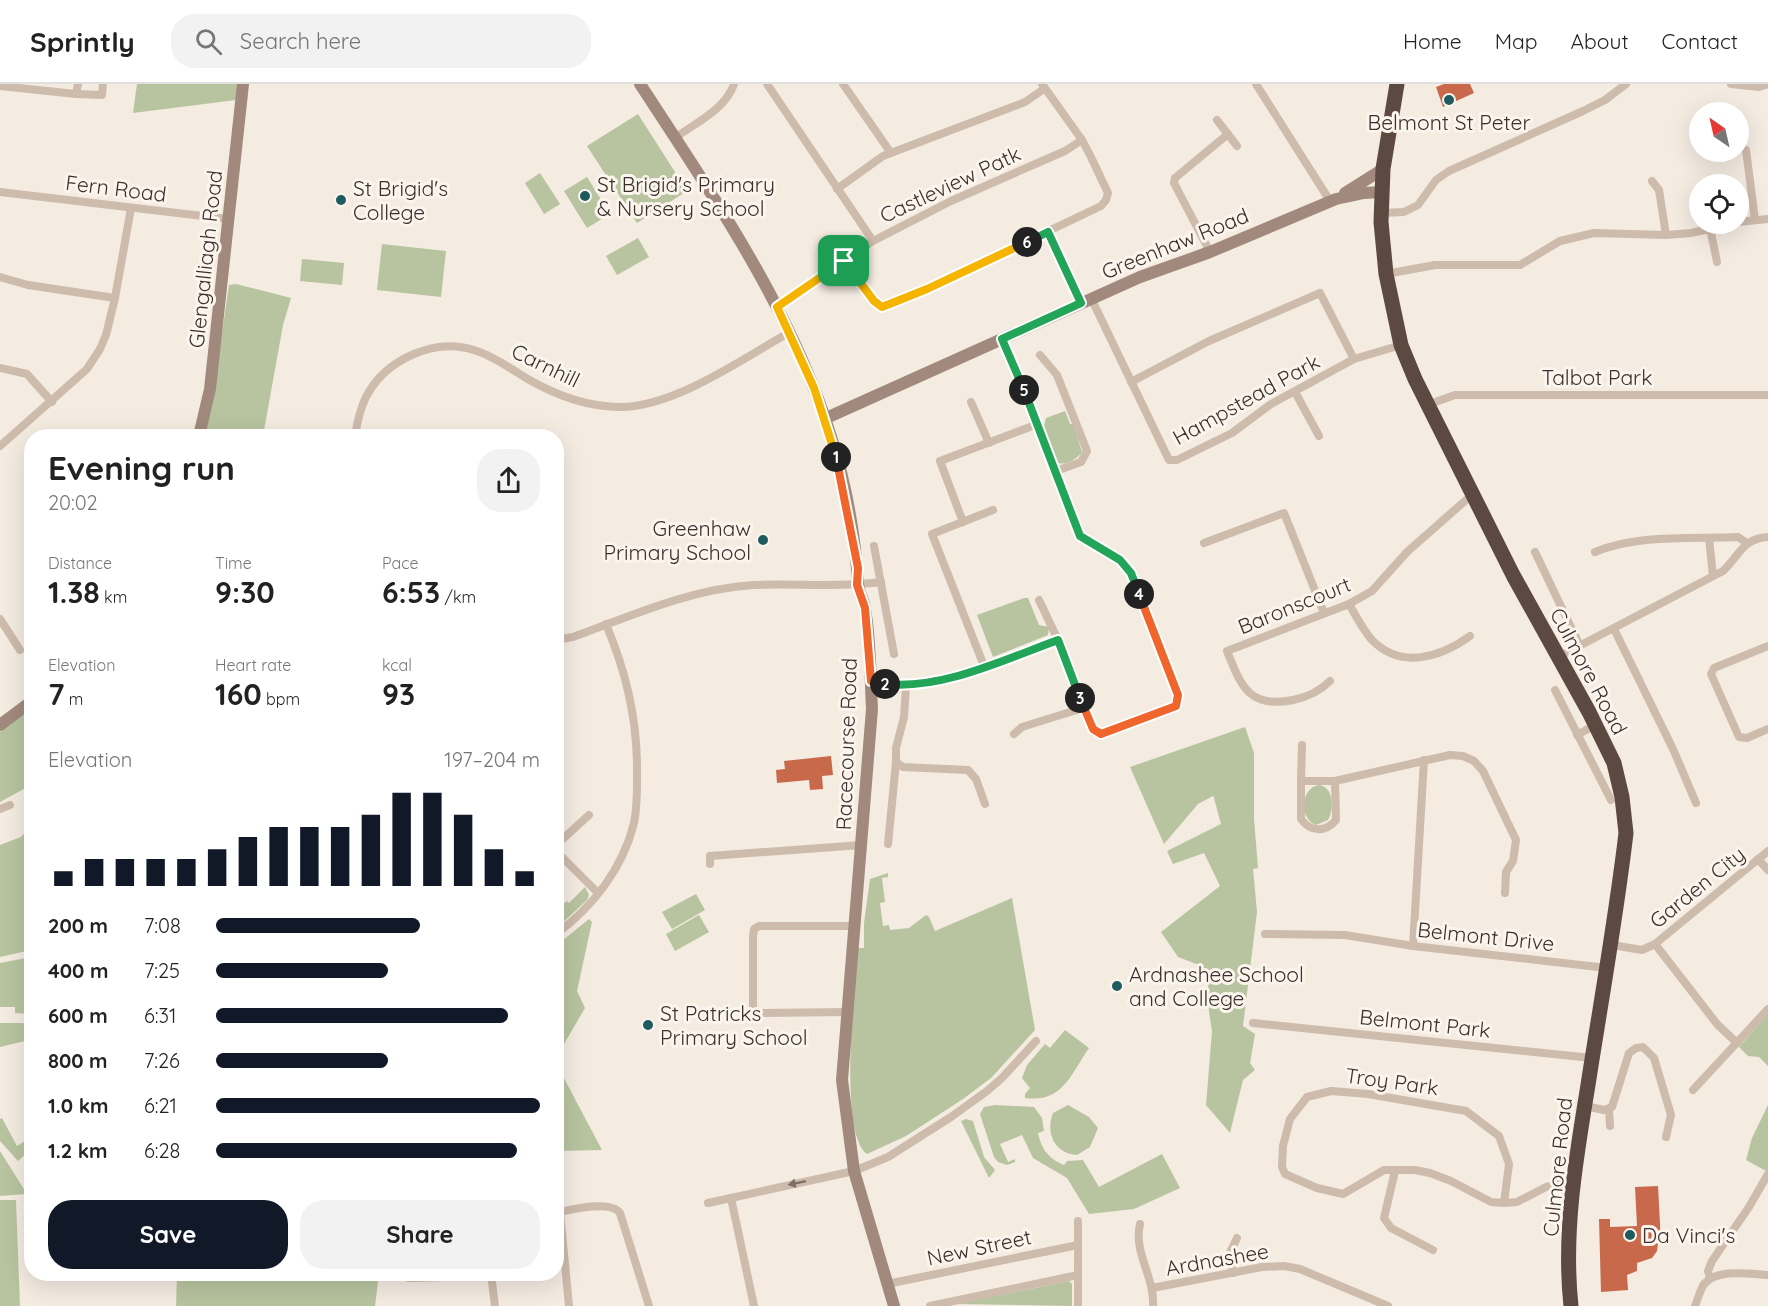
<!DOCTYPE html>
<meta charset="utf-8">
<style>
body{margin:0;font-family:Quicksand,sans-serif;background:#f2f2f2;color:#222;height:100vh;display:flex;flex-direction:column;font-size:22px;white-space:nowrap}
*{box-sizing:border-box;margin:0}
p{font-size:20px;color:#767676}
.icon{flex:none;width:33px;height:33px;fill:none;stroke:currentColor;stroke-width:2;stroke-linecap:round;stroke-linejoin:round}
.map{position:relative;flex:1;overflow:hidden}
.side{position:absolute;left:24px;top:345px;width:540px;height:852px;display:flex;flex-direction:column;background:#fff;border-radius:24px;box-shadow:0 6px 24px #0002}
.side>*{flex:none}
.needle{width:39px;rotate:326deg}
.tools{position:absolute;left:1689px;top:18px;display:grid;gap:12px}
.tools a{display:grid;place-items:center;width:60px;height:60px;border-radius:50%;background:#fff;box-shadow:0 6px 24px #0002;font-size:30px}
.pin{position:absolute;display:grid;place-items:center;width:51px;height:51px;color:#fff;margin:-26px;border-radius:12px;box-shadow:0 3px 9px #0006}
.km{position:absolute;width:30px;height:30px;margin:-15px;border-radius:50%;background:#222;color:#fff;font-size:16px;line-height:30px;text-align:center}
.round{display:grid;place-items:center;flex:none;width:63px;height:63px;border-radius:24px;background:#f2f2f2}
.summary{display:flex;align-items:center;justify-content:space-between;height:102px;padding:0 24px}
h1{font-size:33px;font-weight:700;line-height:45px}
.metrics{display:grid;grid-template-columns:repeat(3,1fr);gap:9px;height:102px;padding:6px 24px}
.metrics div{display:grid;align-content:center}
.metrics b{font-size:30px;font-weight:700}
.metrics small{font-size:16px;font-weight:400}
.metrics p{font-size:16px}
.chart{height:168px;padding:12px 24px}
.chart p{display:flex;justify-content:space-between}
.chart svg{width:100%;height:108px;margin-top:6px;stroke:#111827;stroke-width:6}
.primary-button{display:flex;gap:12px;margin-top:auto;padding:12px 24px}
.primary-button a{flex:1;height:69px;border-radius:24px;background:#111827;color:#fff;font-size:24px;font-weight:700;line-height:69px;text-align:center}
.primary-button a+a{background:#f2f2f2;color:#222}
ul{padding:0 24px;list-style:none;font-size:20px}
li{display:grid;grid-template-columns:96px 72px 1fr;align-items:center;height:45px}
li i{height:15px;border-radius:8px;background:#111827}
header{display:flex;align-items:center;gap:36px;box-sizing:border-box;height:84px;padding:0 30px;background:#fff;border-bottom:2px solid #e0e0e0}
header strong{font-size:28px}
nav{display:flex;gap:33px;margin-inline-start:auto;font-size:21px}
.search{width:420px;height:54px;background:#f2f2f2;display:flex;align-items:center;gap:15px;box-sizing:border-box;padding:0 21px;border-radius:24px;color:#767676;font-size:22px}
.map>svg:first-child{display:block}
.green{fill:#b8c4a0}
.building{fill:#c8694b}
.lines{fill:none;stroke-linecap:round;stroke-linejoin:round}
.street{stroke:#cdbbac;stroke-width:8}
.secondary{stroke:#a18a7d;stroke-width:12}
.highway{stroke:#5c4a42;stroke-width:15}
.oneway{fill:#7d6f65}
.split-1-casing{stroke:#fff;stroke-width:12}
.split-2-casing{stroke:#fff;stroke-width:12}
.split-3-casing{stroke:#fff;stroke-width:12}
.split-4-casing{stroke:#fff;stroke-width:12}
.split-5-casing{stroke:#fff;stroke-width:12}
.split-6-casing{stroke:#fff;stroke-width:12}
.split-7-casing{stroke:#fff;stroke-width:12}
.split-1{stroke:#f5b400;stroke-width:8}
.split-2{stroke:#f0652b;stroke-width:8}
.split-3{stroke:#22a559;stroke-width:8}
.split-4{stroke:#f0652b;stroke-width:8}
.split-5{stroke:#22a559;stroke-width:8}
.split-6{stroke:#22a559;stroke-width:8}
.split-7{stroke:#f5b400;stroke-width:8}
.poi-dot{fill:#1f5a5e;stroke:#fbf5ee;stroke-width:2}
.labels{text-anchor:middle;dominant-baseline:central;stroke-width:6;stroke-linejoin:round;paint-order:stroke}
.poi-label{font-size:21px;fill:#3b302b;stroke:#fbf5ee;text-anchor:start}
.street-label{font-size:21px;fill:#3b302b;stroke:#fbf5ee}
</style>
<header>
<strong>Sprintly</strong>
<div class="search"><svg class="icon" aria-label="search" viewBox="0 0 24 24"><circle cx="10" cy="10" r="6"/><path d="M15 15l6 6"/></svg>Search here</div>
<nav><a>Home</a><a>Map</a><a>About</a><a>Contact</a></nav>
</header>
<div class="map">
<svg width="1768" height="1222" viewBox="0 0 1768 1222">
<rect width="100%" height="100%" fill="#f4ebe1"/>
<g class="green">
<path d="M137,0h101l-2,16 -103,13z"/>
<path d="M638,30l49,77 -50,32 -50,-77z"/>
<path d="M540,89l20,31 -16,10 -19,-31z"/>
<path d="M587,93l23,37 -23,14 -23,-37z"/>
<path d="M638,154l11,19 -32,18 -11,-19z"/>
<path d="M382,160l64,7 -5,46 -64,-7z"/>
<path d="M302,175l42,4 -2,22 -42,-4z"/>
<path d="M236,200l55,14 -8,27 -20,111h-64l14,-41 16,-110z"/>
<path d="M1065,327l5,13h3l9,28c-5,7 -15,13 -24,11l-14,-37 2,-8z"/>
<path d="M1024,514h4l11,27 10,2 -1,8 -55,22 -16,-42z"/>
<path d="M31,622v79l-31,17v-70z"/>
<path d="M1245,643l9,26v66l4,49 -5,1 4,43 -14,114 12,8 -5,29 5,7 -12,10 -13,53 -24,-28 6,-74 -3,-19 -1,-30 -9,-17 -21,-8 -17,-25 59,-46 -16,-33 -31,11 -6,-13 54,-27 -7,-26 -1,-2 -15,8 -34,40 -34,-77z"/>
<path d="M1319,701c15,2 15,24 9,35l-12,5c-17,-6 -16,-37 3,-40z"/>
<path d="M31,741v125l-31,7v-112l21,-8z"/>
<path d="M888,789v4l-6,1 3,24 -5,1 3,23 6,-1 1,5 19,-2 17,-13 3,2 6,14 77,-33 23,132 -44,48 -28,21 -57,37 -39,18c-29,-20 -12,-170 -10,-206h7v-25l6,-44z"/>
<path d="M585,803l4,8 -2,5 -30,28v-31l6,7 4,-3 2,2z"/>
<path d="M696,810l9,16 -33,19 -10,-17z"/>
<path d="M699,831l10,17 -34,19 -9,-17z"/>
<path d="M589,835l3,3 -15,69 8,17 -28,48v-111z"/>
<path d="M31,873h1l-1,61 -1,-4 -15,-1v-6h-15v-44z"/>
<path d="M1768,930v52l-9,-9 -11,-1 -9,-9z"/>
<path d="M0,939h23l2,2v16l-25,6z"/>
<path d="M1065,946l24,18c-19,27 -26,55 -64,50v-4l5,-6 -8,-10 5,-13 18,-21 5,4z"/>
<path d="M556,981h1l45,85 -45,1z"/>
<path d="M995,1021l39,2 8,11 2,13 -6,2c4,17 10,25 26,32l3,-4 16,-1 16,27 63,-33 18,34 -46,21 -45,5 -22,-36 -34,-20 -11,-23 -22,9 8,18 7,-3v3l-8,3 -9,-3 -4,-5 -14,-43 4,-7z"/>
<path d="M1068,1021l21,12 9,11 -8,19 -13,8c-22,-1 -32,-22 -24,-42z"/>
<path d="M1768,1021v67l-22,-12 6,-22z"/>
<path d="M2,1034l15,28 8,-5 1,13 -8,7 -18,-20v-22z"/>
<path d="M966,1035l7,2 11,36 11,13 -6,8 -28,-57z"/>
<path d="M0,1067l27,43 -27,2z"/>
<path d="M0,1116h16l4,106h-20z"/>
<path d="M177,1190h202l-4,32h-199z"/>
<path d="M1069,1197l3,3v22l-115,-2z"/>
</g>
<g class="building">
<path d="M1444,0h26l4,9 -31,14 -7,-20z"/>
<path d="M831,672l2,19 -11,1 1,13 -13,1 -1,-10 -32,3 -1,-13 9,-1 -1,-8z"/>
<path d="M1658,1102l3,57h-3l-1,8 -5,7 -15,5v8l-10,4 1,15 -27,2 -2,-73h11v8l27,-1 -2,-39z"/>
</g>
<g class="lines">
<g class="street">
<path d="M767,0l106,157"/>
<path d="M843,0l48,69"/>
<path d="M1256,0l74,117"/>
<path d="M1731,0l28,3 9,-3"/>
<path d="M0,2l76,8 2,-10"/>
<path d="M76,10l26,1 1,-11"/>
<path d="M1217,36l20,26"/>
<path d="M675,54c20,-15 51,-29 59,-54"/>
<path d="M1746,66l9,70"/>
<path d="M1652,97l7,9 7,45"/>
<path d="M837,105l46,-33 142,-54 19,-13"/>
<path d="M0,108l228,27"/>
<path d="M1381,129l23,-1 14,-7 18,-25 13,-9 134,-60 22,-11 21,-16"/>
<path d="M1738,138l30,-3"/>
<path d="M1710,144l7,34"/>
<path d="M1048,148l33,71"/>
<path d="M1210,168l-36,-69 1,-5 53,-44"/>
<path d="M844,176l30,41 8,6 45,-18 174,-83 5,-6 2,-7 -17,-36 -9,-17 -40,-56"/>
<path d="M1386,190l49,-9h85l40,-24 34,-8 72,2 25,-2 42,-9"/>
<path d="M0,193l28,8 87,13"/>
<path d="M1091,214l78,162h8l55,-27 39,-29 83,-45 47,-14"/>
<path d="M777,223l96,-66 78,-40 114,-50 17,-11"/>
<path d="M1002,255l48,115 30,82 40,24 11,13 47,122 -2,11 -75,28 -8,-5 -10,-21"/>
<path d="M1040,271l17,20 30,76 -6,11 -25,9"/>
<path d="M0,284l27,6 25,28"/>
<path d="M1131,298l78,-41 111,-48 34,66"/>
<path d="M1295,308l24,44"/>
<path d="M971,318l18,41"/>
<path d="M1427,321l28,-10h313"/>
<path d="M355,352c2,-13 5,-27 11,-39 19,-37 68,-60 108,-47 19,6 36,18 52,28 29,17 60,29 95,29 55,-1 121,-48 169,-75"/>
<path d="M0,362l87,-77 13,-20 6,-14 9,-37 16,-90"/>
<path d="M963,438l-23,-61 98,-37"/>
<path d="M1709,454l4,38"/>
<path d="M1204,459l80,-30 40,100"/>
<path d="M874,462l20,108"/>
<path d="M1535,468l45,94"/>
<path d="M1595,468c43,-18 96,-13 143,-15l9,6"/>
<path d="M1349,520c7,12 14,26 23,36 29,30 69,17 98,-4"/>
<path d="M0,535l20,31"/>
<path d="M1614,545l59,120 23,54"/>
<path d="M556,556l17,-3c58,-21 117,-48 180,-52 43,-2 85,3 128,-3"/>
<path d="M1768,562l-54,22 -3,6 28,63 8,1 21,-9"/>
<path d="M1558,573l165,-86c16,-15 20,-33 45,-34"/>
<path d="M984,582l-52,-132 61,-24"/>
<path d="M871,597c63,14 129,-20 187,-41"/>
<path d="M1330,597c-11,11 -22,16 -37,19 -44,9 -52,-14 -66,-49l122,-47 23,-13 35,-39 59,-52 8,-3"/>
<path d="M906,602l-2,31 -8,31v14l7,5 65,3 8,9 9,25"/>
<path d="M1555,606l56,110"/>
<path d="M1014,650l8,-7 61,-19 -25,-68 -19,-40"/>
<path d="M1577,651l18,-10"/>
<path d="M1302,661l-1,36h34l115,-26 13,1 11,5 9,10 33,69 -3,21 -7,11 -1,21"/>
<path d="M1301,697v38c10,14 25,13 35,1l-1,-39"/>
<path d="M0,725l10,-4"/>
<path d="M888,760l8,-82"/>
<path d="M556,761l33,-30"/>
<path d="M556,767l42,42"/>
<path d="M1758,775l10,11"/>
<path d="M710,780v-8l152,-11"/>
<path d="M556,850c37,-27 67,-66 78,-111 4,-20 3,-41 3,-60 -1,-50 -12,-93 -31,-139"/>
<path d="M1265,850l80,1 68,11 194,22"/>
<path d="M1655,860l62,80 20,19"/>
<path d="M1612,861l30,5 13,-6 113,-93"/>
<path d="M1413,862l11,-186"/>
<path d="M848,928l-95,1v-77l1,-7 5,-3h97"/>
<path d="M1253,939l339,35"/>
<path d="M1693,1006l75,-81"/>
<path d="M1585,1022l19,4 8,-3 17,-54 7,-5 7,-1 11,11 17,57 -5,22"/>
<path d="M1609,1026l1,16"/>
<path d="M1395,1087l-11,47 7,10 42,22"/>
<path d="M708,1119l23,-5"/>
<path d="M1504,1119l5,-39 -10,-28 -33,-25 -98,-17 -37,-3 -24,6 -17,22 -7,27 -1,21 3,7 32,14 26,6 41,-24h31l15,3 21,8 40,21 13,1 13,-1 29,-15 27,-6"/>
<path d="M1140,1140c-7,28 15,54 13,82"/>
<path d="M1233,1189l-4,-18 8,-17"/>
<path d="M400,1190l8,4 84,-2"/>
<path d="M491,1190l4,32"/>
<path d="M1710,1194l-2,-7 4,-10 37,-54 19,-33"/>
<path d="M887,1200l191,-39"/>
<path d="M1152,1204l110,-21 22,-1 16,3 88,37"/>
<path d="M569,1222l-9,-94c14,-3 51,-12 60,1l29,93"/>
<path d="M754,1222l-23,-108 123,-27 34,-14 63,-40 36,-26 15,-13 34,-37"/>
<path d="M930,1222l148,-31"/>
<path d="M1078,1222v-85"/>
<path d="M1695,1222c3,-7 5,-16 9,-22 14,-16 45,-10 64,-9"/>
</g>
<g class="secondary">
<path d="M640,0c73,112 153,227 192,356 14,45 23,95 26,143 0,8 6,17 7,26 6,33 5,66 7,100l-30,371 12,91 40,135"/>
<path d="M1345,109l38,-24"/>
<path d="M824,335l316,-142 70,-25 126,-53 28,-6 17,-1"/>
<path d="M199,352l11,-47 33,-305"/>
<path d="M0,641l32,-24"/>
</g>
<path class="highway" d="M1397,0l-14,85 -2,53 5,52 15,71 14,34 98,196 76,137 25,51 8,34 4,36c-10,85 -25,168 -38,252 -12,73 -25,147 -17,221"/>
</g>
<defs><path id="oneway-solid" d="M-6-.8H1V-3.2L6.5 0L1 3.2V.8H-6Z" transform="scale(1.5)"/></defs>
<use class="oneway" href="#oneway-solid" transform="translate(797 1099) rotate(168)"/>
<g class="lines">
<g class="split-1-casing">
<path id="split-1" d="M836,373l-22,-69 -37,-81 67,-46"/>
</g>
<g class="split-2-casing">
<path id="split-2" d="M836,373l22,111 -1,17 8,23 6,73 14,3"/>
</g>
<g class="split-3-casing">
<path id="split-3" d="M885,600c57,6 121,-25 173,-44l22,58"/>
</g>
<g class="split-4-casing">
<path id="split-4" d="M1080,614l13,31 8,5 75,-28 2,-11 -39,-101"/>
</g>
<g class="split-5-casing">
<path id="split-5" d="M1024,306l56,146 40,24 11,13 8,21"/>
</g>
<g class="split-6-casing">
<path id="split-6" d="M1024,306l-22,-51 79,-36 -33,-71 -21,10"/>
</g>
<g class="split-7-casing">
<path id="split-7" d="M844,177l30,40 8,6 45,-18 100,-47"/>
</g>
<use href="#split-1" class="split-1"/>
<use href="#split-2" class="split-2"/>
<use href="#split-3" class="split-3"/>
<use href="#split-4" class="split-4"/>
<use href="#split-5" class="split-5"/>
<use href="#split-6" class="split-6"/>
<use href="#split-7" class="split-7"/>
</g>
<g class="poi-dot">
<circle cx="1449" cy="16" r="6"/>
<circle cx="585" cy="112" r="6"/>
<circle cx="341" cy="116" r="6"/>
<circle cx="763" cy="456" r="6"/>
<circle cx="1117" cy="902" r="6"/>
<circle cx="648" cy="941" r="6"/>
<circle cx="1630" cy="1151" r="6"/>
</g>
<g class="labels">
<g class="poi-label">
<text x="1449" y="38" text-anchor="middle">Belmont St Peter</text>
<text x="597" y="100">St Brigid's Primary<tspan x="597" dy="24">&amp; Nursery School</tspan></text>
<text x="353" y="104">St Brigid's<tspan x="353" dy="24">College</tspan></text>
<text x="751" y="444" text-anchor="end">Greenhaw<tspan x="751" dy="24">Primary School</tspan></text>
<text x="1129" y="890">Ardnashee School<tspan x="1129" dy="24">and College</tspan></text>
<text x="660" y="929">St Patricks<tspan x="660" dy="24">Primary School</tspan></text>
<text x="1642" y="1151">Da Vinci's</text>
</g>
<g class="street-label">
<text transform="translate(950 100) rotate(-25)">Castleview Patk</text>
<text transform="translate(116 104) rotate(7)">Fern Road</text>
<text transform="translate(1175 159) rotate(-22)">Greenhaw Road</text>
<text transform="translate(205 175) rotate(-84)">Glengalliagh Road</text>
<text transform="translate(546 281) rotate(26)">Carnhill</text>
<text x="1597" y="293">Talbot Park</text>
<text transform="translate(1246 315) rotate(-29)">Hampstead Park</text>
<text transform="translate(1294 521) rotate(-22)">Baronscourt</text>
<text transform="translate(1589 587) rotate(62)">Culmore Road</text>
<text transform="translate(846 660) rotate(-88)">Racecourse Road</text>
<text transform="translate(1697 803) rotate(-39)">Garden City</text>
<text transform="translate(1486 852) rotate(6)">Belmont Drive</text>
<text transform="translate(1425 939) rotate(6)">Belmont Park</text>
<text transform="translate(1392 997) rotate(8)">Troy Park</text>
<text transform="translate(1557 1083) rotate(-84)">Culmore Road</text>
<text transform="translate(979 1163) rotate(-12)">New Street</text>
<text transform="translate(1217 1175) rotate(-10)">Ardnashee</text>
</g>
</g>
</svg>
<div class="tools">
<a><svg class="needle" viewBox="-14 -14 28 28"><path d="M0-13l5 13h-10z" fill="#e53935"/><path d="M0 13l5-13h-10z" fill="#767676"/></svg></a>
<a><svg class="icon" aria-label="locate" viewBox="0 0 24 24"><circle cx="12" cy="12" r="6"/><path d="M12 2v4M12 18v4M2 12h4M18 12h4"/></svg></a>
</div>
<div class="pin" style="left:844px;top:177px;background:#1e9e55"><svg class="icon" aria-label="arrive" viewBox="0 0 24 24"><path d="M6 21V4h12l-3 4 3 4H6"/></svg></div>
<b class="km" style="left:836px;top:373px">1</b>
<b class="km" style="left:885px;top:600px">2</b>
<b class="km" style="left:1080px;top:614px">3</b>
<b class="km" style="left:1139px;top:510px">4</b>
<b class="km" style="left:1024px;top:306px">5</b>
<b class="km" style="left:1027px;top:158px">6</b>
<section class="side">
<div class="summary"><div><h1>Evening run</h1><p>20:02</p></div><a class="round"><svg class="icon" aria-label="share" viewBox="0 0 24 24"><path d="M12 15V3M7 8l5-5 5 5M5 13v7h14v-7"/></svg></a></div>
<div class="metrics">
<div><p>Distance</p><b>1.38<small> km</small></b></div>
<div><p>Time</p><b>9:30</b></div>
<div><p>Pace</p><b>6:53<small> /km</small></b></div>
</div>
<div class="metrics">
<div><p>Elevation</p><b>7<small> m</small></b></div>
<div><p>Heart rate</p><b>160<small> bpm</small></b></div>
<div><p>kcal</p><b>93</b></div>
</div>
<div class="chart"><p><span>Elevation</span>197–204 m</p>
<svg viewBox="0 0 160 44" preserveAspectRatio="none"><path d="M5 44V38M15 44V33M25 44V33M35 44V33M45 44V33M55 44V29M65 44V24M75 44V20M85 44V20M95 44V20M105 44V15M115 44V6M125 44V6M135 44V15M145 44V29M155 44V38"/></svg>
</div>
<ul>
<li><b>200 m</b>7:08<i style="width:63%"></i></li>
<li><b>400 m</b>7:25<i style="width:53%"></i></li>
<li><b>600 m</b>6:31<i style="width:90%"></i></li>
<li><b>800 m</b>7:26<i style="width:53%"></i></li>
<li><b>1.0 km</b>6:21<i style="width:100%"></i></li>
<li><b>1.2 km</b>6:28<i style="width:93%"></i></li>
</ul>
<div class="primary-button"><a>Save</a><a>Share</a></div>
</section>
</div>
